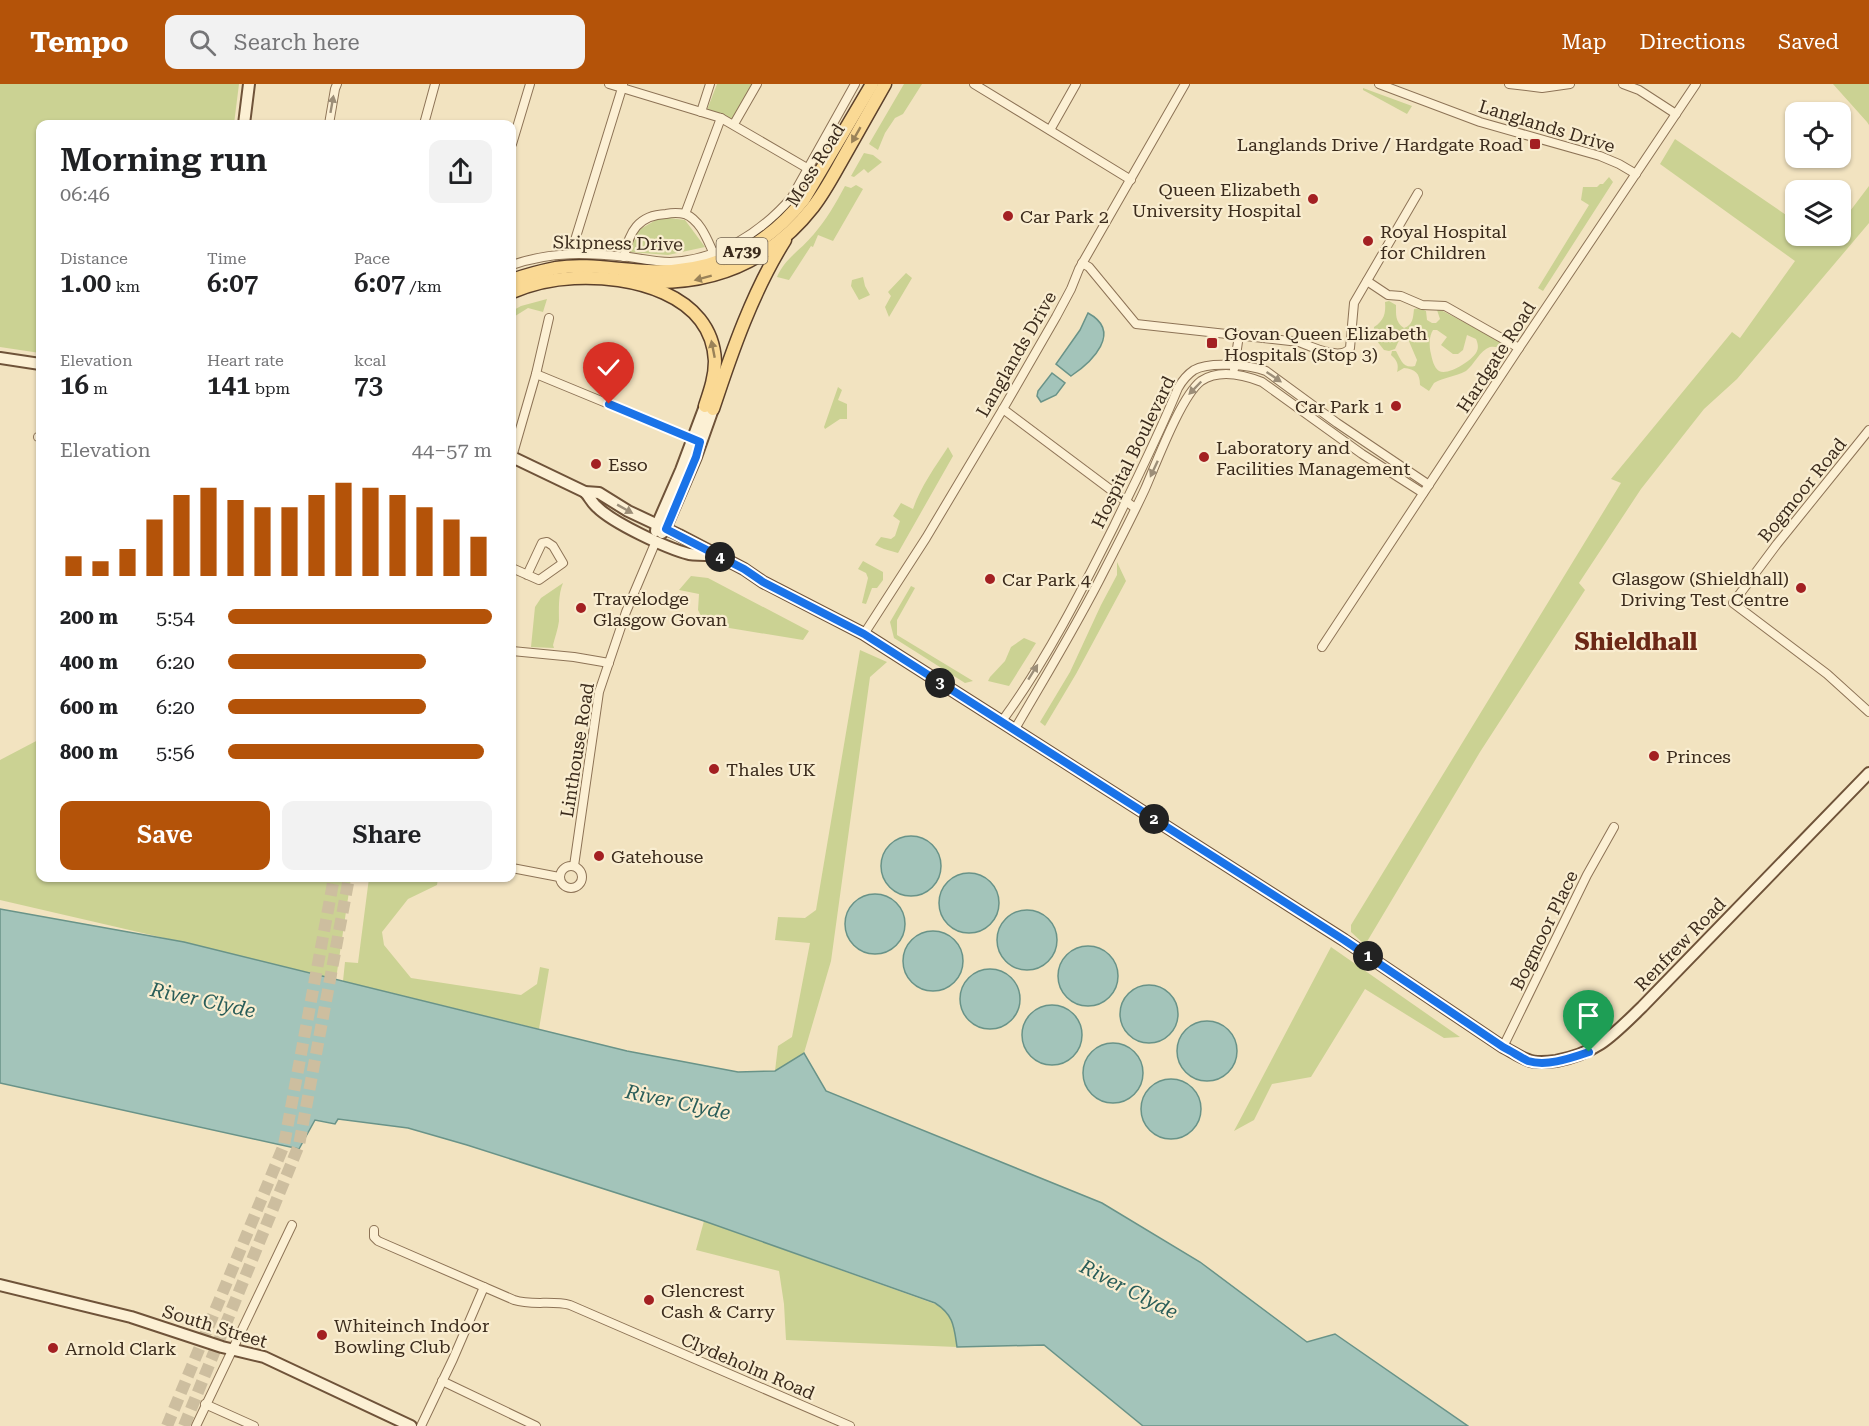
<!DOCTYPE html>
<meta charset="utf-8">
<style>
body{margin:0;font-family:"Roboto Serif",serif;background:#f2f2f2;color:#202124;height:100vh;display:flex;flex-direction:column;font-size:22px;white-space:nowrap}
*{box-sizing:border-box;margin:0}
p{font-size:20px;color:#757577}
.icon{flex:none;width:33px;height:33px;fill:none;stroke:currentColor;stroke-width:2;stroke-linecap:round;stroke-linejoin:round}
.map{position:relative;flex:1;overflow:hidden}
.details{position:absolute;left:36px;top:36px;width:480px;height:762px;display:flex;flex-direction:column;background:#fff;border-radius:12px;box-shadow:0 2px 4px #0004}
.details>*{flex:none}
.tools{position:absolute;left:1785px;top:18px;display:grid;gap:12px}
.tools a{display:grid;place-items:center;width:66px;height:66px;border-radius:12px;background:#fff;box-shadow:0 2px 4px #0004;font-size:30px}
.pin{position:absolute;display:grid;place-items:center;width:51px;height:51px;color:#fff;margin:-62px -26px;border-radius:50% 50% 50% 0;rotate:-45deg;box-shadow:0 0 6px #0007}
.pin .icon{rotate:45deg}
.km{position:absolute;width:30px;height:30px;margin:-15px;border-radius:50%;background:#222;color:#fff;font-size:16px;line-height:30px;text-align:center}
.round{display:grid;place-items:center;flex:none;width:63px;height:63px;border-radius:12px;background:#f2f2f2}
.overview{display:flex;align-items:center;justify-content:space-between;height:102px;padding:0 24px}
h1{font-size:33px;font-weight:600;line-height:45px}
.figures{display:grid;grid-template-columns:repeat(3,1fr);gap:9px;height:102px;padding:6px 24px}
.figures div{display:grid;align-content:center}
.figures b{font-size:26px;font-weight:600}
.figures small{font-size:16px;font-weight:400}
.figures p{font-size:16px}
.chart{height:168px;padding:12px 24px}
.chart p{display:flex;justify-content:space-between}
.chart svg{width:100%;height:108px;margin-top:6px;stroke:#b45309;stroke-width:6}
.cta{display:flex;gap:12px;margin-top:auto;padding:12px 24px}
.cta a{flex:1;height:69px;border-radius:12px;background:#b45309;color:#fff;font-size:24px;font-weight:600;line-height:69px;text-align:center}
.cta a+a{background:#f2f2f2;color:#202124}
ul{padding:0 24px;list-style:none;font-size:20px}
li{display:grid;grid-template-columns:96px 72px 1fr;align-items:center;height:45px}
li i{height:15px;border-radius:8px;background:#b45309}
header{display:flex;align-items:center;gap:36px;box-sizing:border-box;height:84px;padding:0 30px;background:#b45309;color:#fff}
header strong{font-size:28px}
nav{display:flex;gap:33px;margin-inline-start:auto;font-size:21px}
.search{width:420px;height:54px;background:#f2f2f2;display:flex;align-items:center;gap:15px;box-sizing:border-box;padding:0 21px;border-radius:12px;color:#757577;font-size:22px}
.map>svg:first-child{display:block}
.green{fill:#cbd293;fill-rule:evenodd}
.water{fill:#a3c4ba;stroke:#699388;stroke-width:1.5}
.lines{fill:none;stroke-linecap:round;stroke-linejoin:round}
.primary-tunnel{stroke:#cdbe9f;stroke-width:12;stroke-dasharray:12 6;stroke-linecap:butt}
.street-casing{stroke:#8d7356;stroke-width:10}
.secondary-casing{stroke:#6f5339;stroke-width:14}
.primary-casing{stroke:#5b402b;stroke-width:15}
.street{stroke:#fcf0d4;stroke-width:8}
.secondary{stroke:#fcf0d4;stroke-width:10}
.primary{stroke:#fad994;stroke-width:12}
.oneway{fill:#9c8e78}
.oneway2{fill:#9a8258}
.route-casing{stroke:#fff;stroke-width:12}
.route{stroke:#1a73e8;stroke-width:8}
.poi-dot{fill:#a32022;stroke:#f9edd0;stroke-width:2}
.labels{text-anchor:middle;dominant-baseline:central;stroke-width:4.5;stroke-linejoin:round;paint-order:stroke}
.shield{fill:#f9edd0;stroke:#746552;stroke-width:1.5}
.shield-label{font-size:16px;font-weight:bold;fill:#3b2b1c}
.street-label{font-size:18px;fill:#3b2b1c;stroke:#f9edd0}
.poi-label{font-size:18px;fill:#3b2b1c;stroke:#f9edd0;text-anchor:start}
.water-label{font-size:20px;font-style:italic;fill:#295d59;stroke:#f9edd0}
.district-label{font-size:24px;font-weight:bold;fill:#6c2817;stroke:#f9edd0}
</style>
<header>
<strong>Tempo</strong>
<div class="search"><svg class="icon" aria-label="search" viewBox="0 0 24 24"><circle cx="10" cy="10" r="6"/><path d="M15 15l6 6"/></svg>Search here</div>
<nav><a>Map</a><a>Directions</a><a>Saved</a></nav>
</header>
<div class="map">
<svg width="1869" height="1342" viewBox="0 0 1869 1342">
<rect width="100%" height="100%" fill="#f2e3c0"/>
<g class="green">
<path d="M0,0h239l-5,40h-194v229l-40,-6z"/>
<path d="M717,0h37l-20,36 -27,-10z"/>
<path d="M904,0h18l-19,30 -8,4 -10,15 -7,17 -9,-6z"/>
<path d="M1833,0h36v41l-2,-3z"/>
<path d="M1363,4l49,18 -5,8 -44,-24z"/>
<path d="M1675,55l120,82 1,15h44l1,-13 28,-37v37l-132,156 -33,30 -63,80 -62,94 6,7 -105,162 -115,193 -14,-13v-7l270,-442 -10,-4 121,-147 8,6 55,-77 -135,-97z"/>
<path d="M864,69l9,2 9,7 -14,11 -4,-4 -10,8 -3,-1z"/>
<path d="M1609,93l4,5 -70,109 -5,-3 51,-83 -8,-5 2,-13h14l3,-3h3z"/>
<path d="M856,101l7,4 -30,52 -15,-6 -5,12 -2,-1 -22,34 -12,-3c8,-19 24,-27 37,-43 12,-14 22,-31 31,-48l6,2z"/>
<path d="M661,133l24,3 20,27 -37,8 -38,-3 2,-18z"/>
<path d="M906,189l6,5 -23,39 -4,-10 6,-11 -3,-4z"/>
<path d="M863,193l2,9 5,9 -11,5 -8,-14 1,-6z"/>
<path d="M547,215l-4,13 -15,-4 -16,10v-7l9,-5z"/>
<path d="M1389,217l7,4c0,9 -1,17 8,23 9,-3 9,-10 10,-19l5,-1 7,3 1,9 5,3h4l4,-4 -3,-9 2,-1 68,36 -3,5c-5,-2 -9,-4 -14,-3 -10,3 -16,18 -24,24 -11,6 -22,6 -32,12l-5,8 -9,-6c0,-12 -5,-16 -16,-17l-7,4c2,-7 0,-12 -6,-17l1,-4h4c5,9 7,18 19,15l2,-6 -9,-21 -7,-3 -6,13 -6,2 -5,-1 -7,-9 -4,-1 1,-13c10,-6 12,-14 11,-25zM1433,246h4l10,7 -6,8 12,9h5l5,-4 4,-15 9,4c2,5 3,9 0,14 -5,8 -28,23 -37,18 -5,-3 -7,-12 -8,-17 -2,-8 -2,-18 2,-24z"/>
<path d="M838,303l4,3 -4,10 9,4v15h-7l-15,10 -1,-2z"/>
<path d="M948,363l5,9 -55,97 -14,-4 -9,-4 6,-8 10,2 4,-3 5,-15 -7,-5 8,-13 12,6c8,-23 22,-42 35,-62z"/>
<path d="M863,477l20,11v8l-6,8h-5l-6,16 -4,-1 6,-25 -2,-5 -8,-4z"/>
<path d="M1117,478l9,19 -50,93 -31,52 -5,-4 30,-50 31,-67 16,-30z"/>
<path d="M691,492l17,2 101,53 -6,9 -98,-16 -7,-14 1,-16 -20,-4z"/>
<path d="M563,499c-5,12 -4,26 -4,38 -1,8 -4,16 -6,24l1,3 -23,-1 4,-40 6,-9z"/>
<path d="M911,502l4,2 -18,32v15l76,46 -8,2 -71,-45 -4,-16z"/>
<path d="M1024,554l12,5 -27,43 -21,-5 2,-4 15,-16 6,-14z"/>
<path d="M860,566l27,12 -17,15 -39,284 -27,92 -29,18 3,-25 14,-9 18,-94 -35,-3 3,-23 27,1 11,-8z"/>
<path d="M40,655v139h311l-15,101 -159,-38 -177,-41v-140z"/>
<path d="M369,794h69l-1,7 -29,14 -26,33 2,13 27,33 110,17 16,-11 3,-17 9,2 -10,60 -196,-48 2,-19 13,1z"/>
<path d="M1331,863l129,90 -16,1 -79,-49 -54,88 -39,7 -18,36 -20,11z"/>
<path d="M704,1137l231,83c19,11 19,23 22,43l-171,-7 -2,-36 -5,-33 -83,-21z"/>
</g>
<g class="water">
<path d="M1088,229c35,19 4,49 -17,63l-15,-12 24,-34z"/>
<path d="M1052,289l13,10 -9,12 -15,7 -4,-6 1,-5z"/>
<circle cx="911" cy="782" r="30"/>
<circle cx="969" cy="819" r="30"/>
<circle cx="875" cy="840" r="30"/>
<path d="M0,825l184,33 443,109 111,21 37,-1 29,-18 22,38 276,112 98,59 107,80 28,-8 133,92h-325l-99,-81 -87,2c-3,-20 -3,-32 -22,-44l-231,-82 -237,-76 -59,-17 -70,-9 -3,5 -20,-4 -16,29 -299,-66z"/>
<circle cx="1027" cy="856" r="30"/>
<circle cx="933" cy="877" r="30"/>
<circle cx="1088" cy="892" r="30"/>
<circle cx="990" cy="915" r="30"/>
<circle cx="1149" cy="930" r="29"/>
<circle cx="1052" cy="951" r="30"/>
<circle cx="1207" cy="967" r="30"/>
<circle cx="1113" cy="989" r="30"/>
<circle cx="1171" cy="1025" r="30"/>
</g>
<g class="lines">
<g class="primary-tunnel">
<path d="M167,1342l117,-281 50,-267"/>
<path d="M184,1342l115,-281 50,-267"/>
</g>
<g class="street-casing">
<g id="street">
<path d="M609,0l112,34 86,50"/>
<path d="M974,0l157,96"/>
<path d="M1379,0l101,38 120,34 19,8 17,10"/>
<path d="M1509,0l33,4 28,-4"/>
<path d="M1623,0l16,6 37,24"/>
<path d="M701,28l9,-28"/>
<path d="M329,40l6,-35 2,-5"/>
<path d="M424,40l11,-40"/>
<path d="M734,40l23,-40"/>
<path d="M1050,46l26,-46"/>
<path d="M512,60l18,-60"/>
<path d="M685,130l36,-96"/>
<path d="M571,169l52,-168"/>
<path d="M624,173c5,-25 14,-42 42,-43 5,-1 14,-1 19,0 15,6 22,25 28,38"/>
<path d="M1082,179l7,4 47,57 163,18c13,5 42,19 51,6l4,-45 64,-110"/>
<path d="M512,181c40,-14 75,-12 117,-8 13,2 28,5 41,5 48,-2 91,-29 122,-65l63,-113"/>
<path d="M1367,197l21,14 13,1 21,9 23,1 74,42"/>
<path d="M1234,285l5,-34"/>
<path d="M536,290l160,66"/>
<path d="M1003,325l132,99"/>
<path d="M1869,346l-92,114 -44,59 94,71 42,38"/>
<path d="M38,353h2"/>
<path d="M512,373l24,-83 13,-56"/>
<path d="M512,484l27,12 24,-17 -10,-17 -6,-4 -5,1 -15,32"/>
<path d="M864,550l62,-96 77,-129 53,-92 15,-28 8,-20 106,-185"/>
<path d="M1322,563l197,-299 177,-264"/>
<path d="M512,567l62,6 35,6"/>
<path d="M1002,637c44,-60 79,-129 112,-195 22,-46 45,-91 64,-138 4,-7 10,-14 16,-18 16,-9 56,-5 72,1l71,52 92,62"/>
<path d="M1015,645c30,-52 62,-104 89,-158 14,-27 28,-54 41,-82 11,-25 36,-93 56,-108 18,-12 43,-6 61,1l100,72 61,39"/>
<path d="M574,782l25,-174 27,-80 30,-71"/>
<circle cx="571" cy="793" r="11"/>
<path d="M512,784l47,9"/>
<path d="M1503,963l84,-172 27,-48"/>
<path d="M374,1146v7l4,4 136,59c18,6 38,0 56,5l280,121"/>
<path d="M442,1297l94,45"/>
<path d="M205,1320l49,22"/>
<path d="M196,1342l96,-201"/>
<path d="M421,1342l32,-67 31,-72"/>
</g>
</g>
<g class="secondary-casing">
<g id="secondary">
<path d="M244,40l5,-40"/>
<path d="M0,274l40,6"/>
<path d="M512,373l73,35 14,1 29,18 51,24 65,34 19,13 101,52 480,306 159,107c8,4 16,10 25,13 7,3 20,2 28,1 42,-8 57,-26 86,-54l227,-234"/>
<path d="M585,408c4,4 7,11 12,15 16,16 69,41 92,47 7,1 16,1 24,1"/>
<path d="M656,447l1,-6 24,-55 24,-64"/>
<path d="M662,449l3,-4 31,-72 17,-48"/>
<path d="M0,1201l131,32 91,30 42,10 147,69"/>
</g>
</g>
<g class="primary-casing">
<g id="primary">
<path d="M512,196c14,-5 29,-9 44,-12 30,-5 62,2 92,3 63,3 117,-22 156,-72l68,-115"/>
<path d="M625,196c75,9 140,-12 188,-73 11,-14 20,-31 29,-47 14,-25 29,-51 43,-76"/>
<path d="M512,208c19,-8 40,-13 62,-14 55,-3 138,15 141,83 0,16 -5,30 -10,45"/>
<path d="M713,325c19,-58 40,-118 72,-169"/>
</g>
</g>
<use href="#street" class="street"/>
<use href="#secondary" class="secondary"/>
<use href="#primary" class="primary"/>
</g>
<defs><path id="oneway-solid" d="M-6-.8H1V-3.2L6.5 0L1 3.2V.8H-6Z" transform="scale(1.5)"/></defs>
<g class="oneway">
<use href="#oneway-solid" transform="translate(332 20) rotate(-80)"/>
<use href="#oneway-solid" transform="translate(1274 293) rotate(34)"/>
<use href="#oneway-solid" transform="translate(1195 304) rotate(134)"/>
<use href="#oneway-solid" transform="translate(1154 385) rotate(115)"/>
<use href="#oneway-solid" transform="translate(625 425) rotate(29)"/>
<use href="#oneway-solid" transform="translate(1033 588) rotate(-58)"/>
</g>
<g class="oneway2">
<use href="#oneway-solid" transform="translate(856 51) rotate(120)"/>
<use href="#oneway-solid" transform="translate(703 194) rotate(165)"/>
<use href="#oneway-solid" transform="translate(713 265) rotate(-101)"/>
</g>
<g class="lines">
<g class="route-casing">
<path id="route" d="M609,320l91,38 -4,15 -30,72 78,40 19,13 101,52 480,306 159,107c8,4 17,10 25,14 19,6 43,-3 61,-9"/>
</g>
<use href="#route" class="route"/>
</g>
<g class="poi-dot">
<rect x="1529" y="54" width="12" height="12" rx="3"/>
<circle cx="1313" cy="115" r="6"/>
<circle cx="1008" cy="132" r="6"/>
<circle cx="1368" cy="157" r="6"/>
<rect x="1206" y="253" width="12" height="12" rx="3"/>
<circle cx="1396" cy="322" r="6"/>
<circle cx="1204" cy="373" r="6"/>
<circle cx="596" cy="380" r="6"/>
<circle cx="990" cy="495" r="6"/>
<circle cx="1801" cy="504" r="6"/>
<circle cx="581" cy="524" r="6"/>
<circle cx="1654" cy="672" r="6"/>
<circle cx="714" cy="685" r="6"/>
<circle cx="599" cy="772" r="6"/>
<circle cx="649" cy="1216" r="6"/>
<circle cx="322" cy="1251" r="6"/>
<circle cx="53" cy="1264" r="6"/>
</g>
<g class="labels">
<rect class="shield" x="716.5" y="154" width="51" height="26" rx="4.5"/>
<g class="shield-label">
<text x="742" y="167">A739</text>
</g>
<g class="street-label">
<text transform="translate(1547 42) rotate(17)">Langlands Drive</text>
<text transform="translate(815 81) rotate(-58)">Moss Road</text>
<text transform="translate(618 159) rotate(1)">Skipness Drive</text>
<text transform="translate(1016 270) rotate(-60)">Langlands Drive</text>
<text transform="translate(1496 273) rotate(-57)">Hardgate Road</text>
<text transform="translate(1133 368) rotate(-64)">Hospital Boulevard</text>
<text transform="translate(1802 406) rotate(-51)">Bogmoor Road</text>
<text transform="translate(577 666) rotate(-81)">Linthouse Road</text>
<text transform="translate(1544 846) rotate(-64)">Bogmoor Place</text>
<text transform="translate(1680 860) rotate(-46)">Renfrew Road</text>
<text transform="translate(215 1242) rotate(17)">South Street</text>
<text transform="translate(748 1282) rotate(23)">Clydeholm Road</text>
</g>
<g class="poi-label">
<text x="1523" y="60" text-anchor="end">Langlands Drive / Hardgate Road</text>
<text x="1301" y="105" text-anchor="end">Queen Elizabeth<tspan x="1301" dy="21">University Hospital</tspan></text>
<text x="1020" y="132">Car Park 2</text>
<text x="1380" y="147">Royal Hospital<tspan x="1380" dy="21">for Children</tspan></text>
<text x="1224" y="249">Govan Queen Elizabeth<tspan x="1224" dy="21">Hospitals (Stop 3)</tspan></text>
<text x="1384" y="322" text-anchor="end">Car Park 1</text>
<text x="1216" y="363">Laboratory and<tspan x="1216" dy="21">Facilities Management</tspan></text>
<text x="608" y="380">Esso</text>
<text x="1789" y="494" text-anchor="end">Glasgow (Shieldhall)<tspan x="1789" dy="21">Driving Test Centre</tspan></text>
<text x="1002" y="495">Car Park 4</text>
<text x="593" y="514">Travelodge<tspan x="593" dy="21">Glasgow Govan</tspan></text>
<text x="1666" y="672">Princes</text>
<text x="726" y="685">Thales UK</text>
<text x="611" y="772">Gatehouse</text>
<text x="661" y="1206">Glencrest<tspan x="661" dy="21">Cash &amp; Carry</tspan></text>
<text x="334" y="1241">Whiteinch Indoor<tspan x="334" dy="21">Bowling Club</tspan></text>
<text x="65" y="1264">Arnold Clark</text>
</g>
<g class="water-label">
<text transform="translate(203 916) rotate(12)">River Clyde</text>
<text transform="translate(678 1018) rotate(12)">River Clyde</text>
<text transform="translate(1129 1205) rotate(27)">River Clyde</text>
</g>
<g class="district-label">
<text x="1636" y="558">Shieldhall</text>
</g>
</g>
</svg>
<div class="tools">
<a><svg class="icon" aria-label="locate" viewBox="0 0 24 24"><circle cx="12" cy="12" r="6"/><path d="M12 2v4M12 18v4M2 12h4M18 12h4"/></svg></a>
<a><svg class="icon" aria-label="layers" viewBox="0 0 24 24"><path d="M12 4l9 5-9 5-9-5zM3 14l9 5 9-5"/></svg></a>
</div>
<div class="pin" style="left:1589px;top:968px;background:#1e9e55"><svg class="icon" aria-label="arrive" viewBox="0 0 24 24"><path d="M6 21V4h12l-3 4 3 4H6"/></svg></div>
<div class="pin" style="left:609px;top:320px;background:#d93025"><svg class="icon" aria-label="check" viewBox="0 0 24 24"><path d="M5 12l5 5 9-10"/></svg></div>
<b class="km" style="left:1368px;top:872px">1</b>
<b class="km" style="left:1154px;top:735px">2</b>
<b class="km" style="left:940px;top:599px">3</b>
<b class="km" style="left:720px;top:473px">4</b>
<section class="details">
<div class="overview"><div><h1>Morning run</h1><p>06:46</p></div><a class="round"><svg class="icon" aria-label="share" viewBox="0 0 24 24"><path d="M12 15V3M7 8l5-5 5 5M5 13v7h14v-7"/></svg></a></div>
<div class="figures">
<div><p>Distance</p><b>1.00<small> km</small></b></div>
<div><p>Time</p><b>6:07</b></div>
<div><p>Pace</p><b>6:07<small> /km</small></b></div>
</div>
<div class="figures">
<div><p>Elevation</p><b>16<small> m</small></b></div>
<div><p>Heart rate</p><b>141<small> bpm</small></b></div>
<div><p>kcal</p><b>73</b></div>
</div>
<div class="chart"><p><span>Elevation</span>44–57 m</p>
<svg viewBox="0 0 160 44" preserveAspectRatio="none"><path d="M5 44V36M15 44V38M25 44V33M35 44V21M45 44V11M55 44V8M65 44V13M75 44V16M85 44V16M95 44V11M105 44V6M115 44V8M125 44V11M135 44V16M145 44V21M155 44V28"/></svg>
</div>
<ul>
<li><b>200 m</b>5:54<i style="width:100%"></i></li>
<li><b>400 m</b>6:20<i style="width:75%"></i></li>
<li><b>600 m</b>6:20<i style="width:75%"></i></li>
<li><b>800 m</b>5:56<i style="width:97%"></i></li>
</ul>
<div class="cta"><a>Save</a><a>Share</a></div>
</section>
</div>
